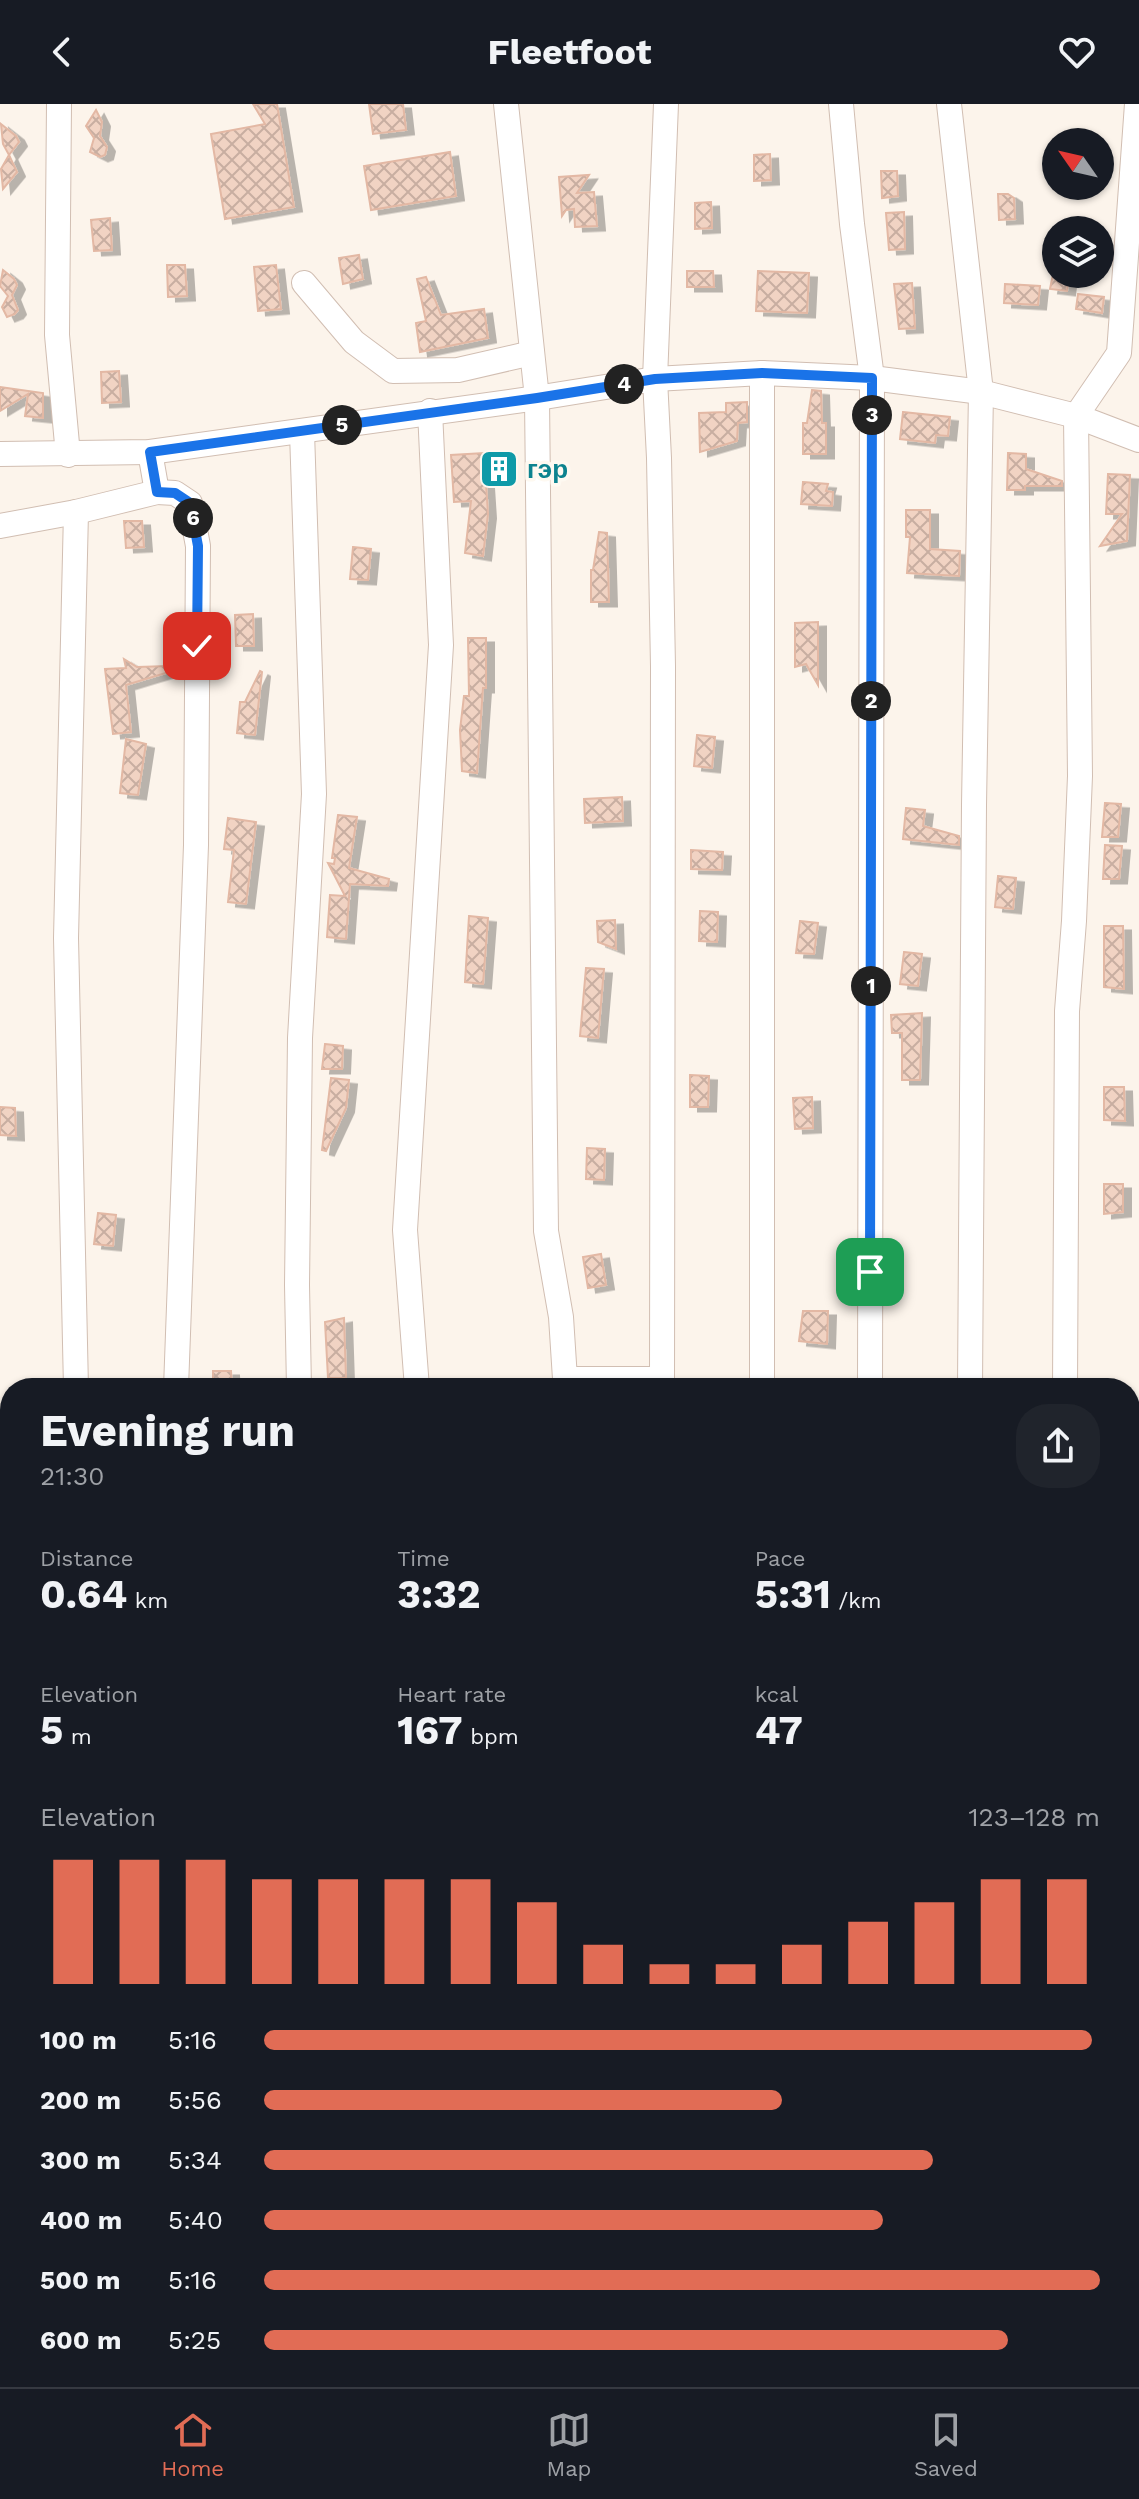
<!DOCTYPE html>
<meta charset="utf-8">
<style>
body{margin:0;font-family:"Work Sans",sans-serif;background:#20242c;color:#f1f3f6;height:100vh;display:flex;flex-direction:column;font-size:30px;white-space:nowrap}
*{box-sizing:border-box;margin:0}
p{font-size:26px;color:#9ea1a6}
.icon{flex:none;width:44px;height:44px;fill:none;stroke:currentColor;stroke-width:2;stroke-linecap:round;stroke-linejoin:round}
.map{position:relative;flex:1;overflow:hidden}
.panel{position:absolute;left:0px;top:1274px;width:1140px;height:1010px;display:flex;flex-direction:column;background:#171b24;border-radius:32px 32px 0 0;box-shadow:0 2px 6px #0004}
.panel>*{flex:none}
.needle{width:52px;rotate:304deg}
.buttons{position:absolute;left:1042px;top:24px;display:grid;gap:16px}
.buttons a{display:grid;place-items:center;width:72px;height:72px;border-radius:50%;background:#171b24;box-shadow:0 2px 6px #0004;font-size:40px}
.pin{position:absolute;display:grid;place-items:center;width:68px;height:68px;color:#fff;margin:-34px;border-radius:16px;box-shadow:0 4px 12px #0006}
.km{position:absolute;width:40px;height:40px;margin:-20px;border-radius:50%;background:#222;color:#fff;font-size:22px;line-height:40px;text-align:center}
.round{display:grid;place-items:center;flex:none;width:84px;height:84px;border-radius:32px;background:#20242c}
.summary{display:flex;align-items:center;justify-content:space-between;height:136px;padding:0 40px}
h1{font-size:44px;font-weight:700;line-height:60px}
.stats{display:grid;grid-template-columns:repeat(3,1fr);gap:12px;height:136px;padding:8px 40px}
.stats div{display:grid;align-content:center}
.stats b{font-size:40px;font-weight:700}
.stats small{font-size:22px;font-weight:400}
.stats p{font-size:22px}
.chart{height:224px;padding:16px 40px}
.chart p{display:flex;justify-content:space-between}
.chart svg{width:100%;height:144px;margin-top:8px;stroke:#e16c55;stroke-width:6}
ul{padding:0 40px;list-style:none;font-size:26px}
li{display:grid;grid-template-columns:128px 96px 1fr;align-items:center;height:60px}
li i{height:20px;border-radius:10px;background:#e16c55}
header{display:flex;justify-content:space-between;align-items:center;height:104px;padding:0 40px;background:#171b24;font-size:36px;font-weight:700}
.menu{display:flex;justify-content:space-around;align-items:center;height:112px;border-top:2px solid #363941;background:#171b24;font-size:22px;color:#9ea1a6}
.menu a{display:grid;justify-items:center;gap:4px}
.menu .selected{color:#e16c55}
.map>svg:first-child{display:block}
.building{fill:url(#building-cross-hatch);stroke:#e3b8a4;stroke-width:2;filter:url(#shadow)}
.lines{fill:none;stroke-linecap:round;stroke-linejoin:round}
.minor-casing{stroke:#d1beb2;stroke-width:26}
.minor{stroke:#fff;stroke-width:24}
.route-casing{stroke:#fff;stroke-width:16}
.route{stroke:#1a73e8;stroke-width:10}
.labels{text-anchor:middle;dominant-baseline:central;stroke-width:7;stroke-linejoin:round;paint-order:stroke}
.culture-label{font-size:26px;font-weight:bold;fill:#0d838f;stroke:#fef9f1;text-anchor:start}
</style>
<header><svg class="icon" aria-label="back" viewBox="0 0 24 24"><path d="M15 5l-7 7 7 7"/></svg>Fleetfoot<svg class="icon" aria-label="heart" viewBox="0 0 24 24"><path d="M12 20l-8-8c-3-5 5-10 8-4 3-6 11-1 8 4z"/></svg></header>
<div class="map">
<svg width="1139" height="2283" viewBox="0 0 1139 2283">
<defs>
<pattern id="building-cross-hatch" width="8" height="8" patternUnits="userSpaceOnUse" patternTransform="scale(2)"><rect width="8" height="8" fill="#f1d3c3"/><path d="M0 0l8 8M0 8l8-8" fill="none" stroke="#c8aea1"/></pattern>
<filter id="shadow"><feDropShadow dx="8" dy="4.5" stdDeviation="0" flood-color="#0004"/></filter>
</defs>
<rect width="100%" height="100%" fill="#fcf4eb"/>
<g class="building">
<path d="M253,0h24l17,103 -69,12 -14,-85 54,-10z"/>
<path d="M369,0h34l3,26 -33,4z"/>
<path d="M96,6l6,12 -2,14 7,11 -2,8 -5,2 -10,-5 4,-14 -8,-12z"/>
<path d="M1,20l15,12 3,6 -10,13 -6,-11z"/>
<path d="M450,48l6,44 -85,14 -7,-44z"/>
<path d="M770,50l1,26 -17,1v-26z"/>
<path d="M9,51l8,17 -14,17 -2,-20z"/>
<path d="M881,67h16l1,25 -16,2z"/>
<path d="M589,71l-12,18 17,-1 3,34 -22,1 -1,-18 -8,1 -4,6 -3,-39z"/>
<path d="M998,90h10l6,4 1,21 -16,1z"/>
<path d="M711,98l1,26 -17,1v-26z"/>
<path d="M904,108l1,37 -16,1 -3,-37z"/>
<path d="M110,114l2,32 -18,1 -3,-31z"/>
<path d="M359,151l4,24 -20,5 -4,-26z"/>
<path d="M167,161h18l2,31 -19,1z"/>
<path d="M276,161l5,44 -23,2 -4,-44z"/>
<path d="M3,166l11,9 3,6 -5,10 6,15 -3,4 -8,3 -5,-10 6,-11 -8,-10z"/>
<path d="M687,167h26l1,16h-27z"/>
<path d="M758,167l51,2 -2,40 -51,-2z"/>
<path d="M1053,170h16l-2,17 -17,-2z"/>
<path d="M426,173l15,38 43,-6 4,29 -68,14 -4,-29 10,-2 -9,-42z"/>
<path d="M912,179l3,45 -16,1 -5,-45z"/>
<path d="M1005,180l35,2 -2,19 -34,-2z"/>
<path d="M1078,190l26,3 -2,16 -26,-4z"/>
<path d="M119,267l2,31 -19,1 -1,-31z"/>
<path d="M0,283l43,6v25l-18,-2 3,-22 -28,17z"/>
<path d="M812,286l9,1 1,32h4v31h-23v-31h4z"/>
<path d="M747,298v20l-9,1 -1,18 -37,11 -1,-39 27,-1v-9z"/>
<path d="M903,308l47,5 -2,19 -12,-1 -1,8 -35,-4z"/>
<path d="M484,349l4,61 -5,42 -18,-3 6,-52 -17,1 -3,-47z"/>
<path d="M1008,349l18,1v15l36,12v5h-37v4h-18z"/>
<path d="M1108,370l22,1 -3,66 -27,5 22,-32h-16z"/>
<path d="M803,378l25,2 -2,7 7,1 -1,14 -31,-2z"/>
<path d="M906,406h24v39l30,2 -1,25 -52,-3 3,-36h-4z"/>
<path d="M124,417h18l2,26 -18,1z"/>
<path d="M599,428l8,1 2,69h-18v-32h2z"/>
<path d="M353,443l18,2 -3,31 -18,-1z"/>
<path d="M253,510l1,32h-18l-1,-31z"/>
<path d="M818,518v63l-12,-21 -11,3v-44z"/>
<path d="M468,534h18v50h-3l-6,85 -15,-2 -2,-41 4,-34h5z"/>
<path d="M124,555l13,8 31,-1 1,6 -43,13 5,47 -18,2 -8,-65 21,-1z"/>
<path d="M260,567l2,1 -7,63 -18,-2 3,-31h5z"/>
<path d="M697,631l18,2 -3,31 -18,-2z"/>
<path d="M126,635l20,5 -8,51 -18,-2z"/>
<path d="M622,693l1,24 -38,2 -1,-24z"/>
<path d="M1105,699l16,1 -3,33h-16z"/>
<path d="M906,704l19,2 -2,16 36,10v9l-56,-6z"/>
<path d="M338,711l19,2 -8,51 40,11 -1,7 -38,-2 -4,55 -19,-2 3,-42 15,1 -17,-33 6,1 1,-6h-3z"/>
<path d="M228,714l28,4 -10,82 -18,-2 6,-52 -10,-1z"/>
<path d="M1105,741l17,1 -3,33h-16z"/>
<path d="M691,746l32,2 -1,18 -31,-1z"/>
<path d="M998,772l18,2 -3,31 -18,-2z"/>
<path d="M700,807l18,1 -1,30 -18,-1z"/>
<path d="M469,812l19,2 -5,66 -18,-2z"/>
<path d="M615,816l1,29 -18,-7 -1,-21z"/>
<path d="M800,817l18,2 -4,31 -18,-1z"/>
<path d="M1104,822h19l1,63 -20,-2z"/>
<path d="M904,848l18,2 -4,32 -18,-2z"/>
<path d="M586,864l18,1 -6,69 -18,-2z"/>
<path d="M922,909l-2,67h-18v-47h-10l-1,-18z"/>
<path d="M325,940l18,2 -1,23h-20z"/>
<path d="M690,971l19,1 -1,31h-18z"/>
<path d="M331,974l18,2 -3,28 -20,43 -4,-1z"/>
<path d="M1104,983h20l1,34 -21,-1z"/>
<path d="M812,993l1,31 -18,1 -2,-31z"/>
<path d="M0,1003l15,1 1,28 -16,-1z"/>
<path d="M587,1044l18,1 -1,31 -18,-1z"/>
<path d="M1104,1080h19v28l-19,2z"/>
<path d="M98,1109l18,2 -3,31 -19,-2z"/>
<path d="M601,1150l5,31 -18,3 -5,-31z"/>
<path d="M803,1207h25l-1,33 -28,-3z"/>
<path d="M344,1214l2,60h-18l-3,-56z"/>
<path d="M213,1267h18l1,17h-19z"/>
</g>
<g class="lines">
<g class="minor-casing">
<g id="minor">
<path d="M59,0l-2,231 11,120"/>
<path d="M506,0l31,294 9,833 15,86 4,62 -1,9"/>
<path d="M841,0l11,120 20,154 -2,1010"/>
<path d="M949,0l32,288 -7,413 -4,583"/>
<path d="M304,179l50,59 39,29 65,-1 74,-17"/>
<path d="M762,269v1015"/>
<path d="M0,350l150,-2 387,-54 118,-19 107,-6 110,5 109,14 95,24 63,24"/>
<path d="M157,388l18,1 15,10 8,43 -2,299 -20,543"/>
<path d="M0,422l76,-14 81,-20 -7,-40"/>
<path d="M565,1275h97"/>
<path d="M76,1284l-10,-450 10,-426"/>
<path d="M299,1284l-2,-103 3,-247 14,-244 -12,-362"/>
<path d="M417,1284l-12,-158 36,-585 -11,-234"/>
<path d="M662,1284l1,-722 -4,-208 -4,-79 11,-275"/>
<path d="M1065,1284l2,-377 7,-90 6,-145 -4,-360 43,-63 18,-249"/>
<path d="M0,1609h10"/>
<path d="M1130,1909l9,14"/>
<path d="M1130,2027l9,-69"/>
<path d="M547,2283l2,-9"/>
<path d="M725,2283v-9"/>
<path d="M855,2283v-9"/>
<path d="M972,2283l1,-9"/>
<path d="M1097,2283l1,-9"/>
</g>
</g>
<use href="#minor" class="minor"/>
</g>
<g class="lines">
<g class="route-casing">
<path id="route" d="M197,542l1,-100 -8,-43 -15,-10 -18,-1 -7,-40 387,-54 118,-19 107,-6 110,5 -2,894"/>
</g>
<use href="#route" class="route"/>
</g>
<defs>
<g id="building-square" transform="scale(2)"><rect x="-9" y="-9" width="18" height="18" rx="4" fill="#0f9aa8" stroke="#fef9f1"/><path d="M-4-6H4V6H1V3H-1V6H-4ZM-2.5-4.3h1.7v1.8h-1.7ZM.8-4.3h1.7v1.8H.8ZM-2.5-1h1.7V.8h-1.7ZM.8-1h1.7V.8H.8Z" fill="#fff"/></g>
</defs>
<g fill-rule="evenodd">
<use href="#building-square" x="499" y="365"/>
</g>
<g class="labels">
<g class="culture-label">
<text x="527" y="365">гэр</text>
</g>
</g>
</svg>
<div class="buttons">
<a><svg class="needle" viewBox="-14 -14 28 28"><path d="M0-13l5 13h-10z" fill="#e53935"/><path d="M0 13l5-13h-10z" fill="#9ea1a6"/></svg></a>
<a><svg class="icon" aria-label="layers" viewBox="0 0 24 24"><path d="M12 4l9 5-9 5-9-5zM3 14l9 5 9-5"/></svg></a>
</div>
<div class="pin" style="left:870px;top:1168px;background:#1e9e55"><svg class="icon" aria-label="arrive" viewBox="0 0 24 24"><path d="M6 21V4h12l-3 4 3 4H6"/></svg></div>
<div class="pin" style="left:197px;top:542px;background:#d93025"><svg class="icon" aria-label="check" viewBox="0 0 24 24"><path d="M5 12l5 5 9-10"/></svg></div>
<b class="km" style="left:871px;top:882px">1</b>
<b class="km" style="left:871px;top:597px">2</b>
<b class="km" style="left:872px;top:311px">3</b>
<b class="km" style="left:624px;top:280px">4</b>
<b class="km" style="left:342px;top:321px">5</b>
<b class="km" style="left:193px;top:414px">6</b>
<section class="panel">
<div class="summary"><div><h1>Evening run</h1><p>21:30</p></div><a class="round"><svg class="icon" aria-label="share" viewBox="0 0 24 24"><path d="M12 15V3M7 8l5-5 5 5M5 13v7h14v-7"/></svg></a></div>
<div class="stats">
<div><p>Distance</p><b>0.64<small> km</small></b></div>
<div><p>Time</p><b>3:32</b></div>
<div><p>Pace</p><b>5:31<small> /km</small></b></div>
</div>
<div class="stats">
<div><p>Elevation</p><b>5<small> m</small></b></div>
<div><p>Heart rate</p><b>167<small> bpm</small></b></div>
<div><p>kcal</p><b>47</b></div>
</div>
<div class="chart"><p><span>Elevation</span>123–128 m</p>
<svg viewBox="0 0 160 44" preserveAspectRatio="none"><path d="M5 44V6M15 44V6M25 44V6M35 44V12M45 44V12M55 44V12M65 44V12M75 44V19M85 44V32M95 44V38M105 44V38M115 44V32M125 44V25M135 44V19M145 44V12M155 44V12"/></svg>
</div>
<ul>
<li><b>100 m</b>5:16<i style="width:99%"></i></li>
<li><b>200 m</b>5:56<i style="width:62%"></i></li>
<li><b>300 m</b>5:34<i style="width:80%"></i></li>
<li><b>400 m</b>5:40<i style="width:74%"></i></li>
<li><b>500 m</b>5:16<i style="width:100%"></i></li>
<li><b>600 m</b>5:25<i style="width:89%"></i></li>
</ul>
</section>
</div>
<nav class="menu">
<a class="selected"><svg class="icon" aria-label="home" viewBox="0 0 24 24"><path d="M3 11l9-7 9 7M6 9v11h12V9"/></svg>Home</a>
<a><svg class="icon" aria-label="map" viewBox="0 0 24 24"><path d="M3 6l6-2 6 2 6-2v14l-6 2-6-2-6 2zM9 4v14M15 6v14"/></svg>Map</a>
<a><svg class="icon" aria-label="saved" viewBox="0 0 24 24"><path d="M7 4h10v16l-5-4-5 4z"/></svg>Saved</a>
</nav>
